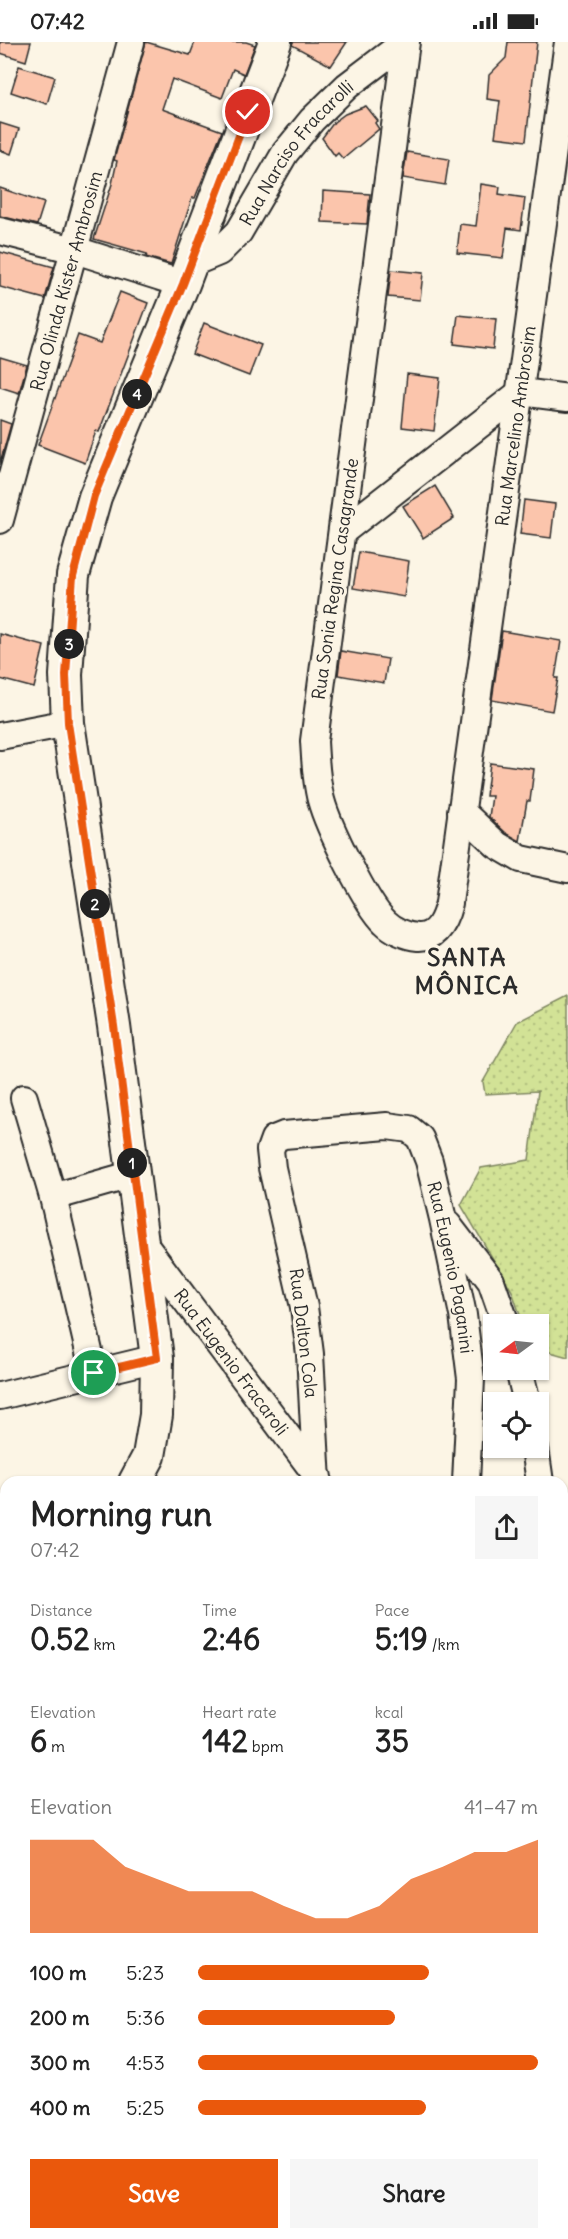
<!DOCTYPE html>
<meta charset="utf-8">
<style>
body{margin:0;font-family:Delius,sans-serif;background:#f6f6f6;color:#222;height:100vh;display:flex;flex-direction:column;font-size:22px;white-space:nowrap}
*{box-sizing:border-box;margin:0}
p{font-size:20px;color:#767676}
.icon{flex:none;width:33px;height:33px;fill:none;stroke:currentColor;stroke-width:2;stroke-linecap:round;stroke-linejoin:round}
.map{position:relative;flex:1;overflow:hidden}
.panel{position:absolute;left:0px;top:1434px;width:568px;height:764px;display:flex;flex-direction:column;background:#fff;border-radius:18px 18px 0 0;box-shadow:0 2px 4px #0004}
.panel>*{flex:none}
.needle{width:39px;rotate:255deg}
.buttons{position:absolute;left:483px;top:1272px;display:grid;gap:12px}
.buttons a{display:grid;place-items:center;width:66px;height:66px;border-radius:0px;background:#fff;box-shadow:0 2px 4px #0004;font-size:30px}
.pin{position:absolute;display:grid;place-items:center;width:51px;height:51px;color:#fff;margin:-26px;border:3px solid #fff;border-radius:50%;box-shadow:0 2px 6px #0007}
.km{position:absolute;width:30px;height:30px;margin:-15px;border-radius:50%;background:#222;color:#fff;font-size:16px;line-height:30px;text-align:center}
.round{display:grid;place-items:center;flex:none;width:63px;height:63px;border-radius:0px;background:#f6f6f6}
.summary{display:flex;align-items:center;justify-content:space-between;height:102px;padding:0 30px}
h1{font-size:33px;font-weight:700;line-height:45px}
.stats{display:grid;grid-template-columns:repeat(3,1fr);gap:9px;height:102px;padding:6px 30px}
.stats div{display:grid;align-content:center}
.stats b{font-size:30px;font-weight:700}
.stats small{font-size:16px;font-weight:400}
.stats p{font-size:16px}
.chart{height:168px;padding:12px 30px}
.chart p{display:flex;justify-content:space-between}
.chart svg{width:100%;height:108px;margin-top:6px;fill:#ea580c;opacity:.7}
.action{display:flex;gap:12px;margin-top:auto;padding:12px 30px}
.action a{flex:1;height:69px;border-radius:0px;background:#ea580c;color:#fff;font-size:24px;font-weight:700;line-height:69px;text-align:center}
.action a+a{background:#f6f6f6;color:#222}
ul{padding:0 30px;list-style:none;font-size:20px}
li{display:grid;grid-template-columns:96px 72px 1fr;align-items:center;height:45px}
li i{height:15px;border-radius:8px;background:#ea580c}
.status{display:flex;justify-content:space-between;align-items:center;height:42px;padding:0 30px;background:#fff;direction:ltr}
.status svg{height:16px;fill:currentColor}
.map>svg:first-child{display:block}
.grass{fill:url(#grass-dots);stroke:#7e8660;stroke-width:1.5}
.park{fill:url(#park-tufts);stroke:#7e8660;stroke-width:1.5}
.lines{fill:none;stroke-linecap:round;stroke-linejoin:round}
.stream{stroke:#6d8aa4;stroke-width:5}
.building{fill:#fbc5ac;stroke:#2b2b2b;stroke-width:1.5}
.minor-casing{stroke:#2b2b2b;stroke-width:30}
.major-casing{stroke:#2b2b2b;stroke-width:36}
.minor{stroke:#fcf5e5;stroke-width:26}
.major{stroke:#fcf5e5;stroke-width:32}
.route-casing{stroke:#fff;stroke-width:12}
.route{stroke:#ea580c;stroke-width:8}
.labels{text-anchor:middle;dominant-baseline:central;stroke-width:6;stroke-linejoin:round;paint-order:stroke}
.street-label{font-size:18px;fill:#2b2b2b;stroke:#fcf5e5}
.district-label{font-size:24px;font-weight:bold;letter-spacing:1.5px;fill:#2b2b2b;stroke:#fcf5e5}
</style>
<div class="status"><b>07:42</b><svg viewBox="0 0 49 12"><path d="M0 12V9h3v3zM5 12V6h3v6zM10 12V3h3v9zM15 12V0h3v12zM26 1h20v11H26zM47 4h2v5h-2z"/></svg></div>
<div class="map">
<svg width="568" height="2197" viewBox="0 0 568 2197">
<defs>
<pattern id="grass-dots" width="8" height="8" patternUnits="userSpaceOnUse" patternTransform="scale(1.5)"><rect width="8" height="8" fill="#d2e296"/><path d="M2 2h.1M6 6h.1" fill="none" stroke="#b4c281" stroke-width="1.8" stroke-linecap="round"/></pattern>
<pattern id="park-tufts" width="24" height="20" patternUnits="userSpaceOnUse" patternTransform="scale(1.5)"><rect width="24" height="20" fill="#d2e296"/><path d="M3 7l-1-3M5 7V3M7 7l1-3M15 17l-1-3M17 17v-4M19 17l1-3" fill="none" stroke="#b4c281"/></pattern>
</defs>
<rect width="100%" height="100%" fill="#fcf5e5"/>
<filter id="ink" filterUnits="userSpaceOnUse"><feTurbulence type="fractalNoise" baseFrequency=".0167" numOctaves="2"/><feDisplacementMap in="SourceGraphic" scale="12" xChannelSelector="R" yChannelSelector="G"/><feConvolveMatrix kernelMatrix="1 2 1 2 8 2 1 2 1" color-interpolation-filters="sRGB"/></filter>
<g filter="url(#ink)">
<g class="grass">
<path d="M568,954v361l-29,-8 -1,-25h-15l-11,-33 -51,-86 20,-37 48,-8 9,-69 -53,3 -2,-12 34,-60z"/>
<path d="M563,1868h5v329h-412l-5,-5h411z"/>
</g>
<path class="park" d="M0,1705l6,11v476h125l-10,5h-121z"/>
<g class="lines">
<g class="stream">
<path d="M562,1897h6"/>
<path d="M562,1904l6,4"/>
</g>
</g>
<g class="building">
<path d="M0,0h31l-5,19 -26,-8z"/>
<path d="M146,0l44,13 5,-13h51l9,3 -11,29 -11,-5 -11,29 -50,-19 -10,30 60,22 -27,67h-3l-21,66 -25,-7 1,-3 -53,-15 18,-55 5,-23 -3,-1z"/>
<path d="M293,0h54l-16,24 -39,-21z"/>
<path d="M508,0h29l-11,99 -31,-4 5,-36 -13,-2 2,-24 17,-17z"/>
<path d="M19,24l36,11 -8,27 -36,-12z"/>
<path d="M366,64l12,15 -3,2 4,6 -36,30 -5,-6 -3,3 -13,-18 12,-16 11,-8z"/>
<path d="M0,81l19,6 -8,25 -11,-4z"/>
<path d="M407,110l42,7 -4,26 -42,-7z"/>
<path d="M481,142l19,3 -1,7 26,4 -4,32 -14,-2 -4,30 -46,-5 3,-29 16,2z"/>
<path d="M0,146l44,15 -7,22 -37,-9z"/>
<path d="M323,149l47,3 -3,30 -45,-2z"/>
<path d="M0,210l54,15 -9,32 -45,-12z"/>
<path d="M391,228l32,3 -3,27 -32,-3z"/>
<path d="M120,250l28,11 -49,129 -3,-1 -11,32 -47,-18 40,-110 22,8z"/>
<path d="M458,273l38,4 -3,30 -39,-5z"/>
<path d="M204,281l57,22 -12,31 -57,-22z"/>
<path d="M0,315l27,8 -8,28 -19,-6z"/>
<path d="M407,332l33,4 -6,53 -32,-4z"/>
<path d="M0,378l11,4 -11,39z"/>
<path d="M435,444l19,32 -31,20 -20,-32z"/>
<path d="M524,458l31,4 -4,34 -31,-4z"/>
<path d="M359,510l50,9 -5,36 -51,-9z"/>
<path d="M502,589l59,10 -6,37h3l-6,33 -60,-11z"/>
<path d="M0,592l44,12 -10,42 -34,-9z"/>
<path d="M341,609l47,8 -4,24 -46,-8z"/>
<path d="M490,721l44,6 -4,32h-3l-7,40 -14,-8 -17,-16 3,-21h-6z"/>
</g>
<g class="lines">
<g class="minor-casing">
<g id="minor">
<path id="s1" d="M406,0l-92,699c1,19 2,40 7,59 7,26 45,104 64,122 8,8 21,14 33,15 20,1 27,-18 31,-34l119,-861"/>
<path d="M0,189l75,19 108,34"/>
<path id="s2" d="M190,222l29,-12 20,-20 46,-79 27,-33 35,-34 58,-44"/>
<path id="s3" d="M0,478l131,-478"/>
<path d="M342,490l179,-140 47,6"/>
<path d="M0,694l68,-13"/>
<path d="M461,769l36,34 24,14 47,10"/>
<path d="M24,1056l29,99 41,176"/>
<path d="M53,1155l81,-23"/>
<path d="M448,1183l43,56 15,43"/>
<path id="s4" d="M143,1201l175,234"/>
<path d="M519,1328l8,32"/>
<path d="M0,1354l157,-38"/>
<path d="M535,1406l5,34"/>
<path id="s5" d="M317,1440l-7,-128 -6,-47 -32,-139 -2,-18 4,-11 10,-4 103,-9 22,3 11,9 9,23 14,58 20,96 8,64 -5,103"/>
<path d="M562,1528l6,8"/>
<path d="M0,1539l6,2"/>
<path d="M0,1648l6,12"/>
<path d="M0,1789l6,10"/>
<path d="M0,1978l6,1"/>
</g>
</g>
<g class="major-casing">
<g id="major">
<path d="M135,1440l14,-26 7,-41 1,-57 -43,-332 -46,-303 -2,-48 7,-100 22,-78 88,-213 92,-242"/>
<path d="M0,1592l6,-6"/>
</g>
</g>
<use href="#minor" class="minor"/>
<use href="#major" class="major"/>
</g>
</g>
<g class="lines" filter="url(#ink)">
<g class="route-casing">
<path id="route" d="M94,1331l63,-15 -43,-332 -46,-303 -2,-48 7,-99 21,-80 89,-212 65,-172"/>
</g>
<use href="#route" class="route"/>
</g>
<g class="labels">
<g class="street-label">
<text stroke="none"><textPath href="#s2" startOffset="158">Rua Narciso Fracarolli</textPath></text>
<text stroke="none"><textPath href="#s3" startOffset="248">Rua Olinda Kister Ambrosim</textPath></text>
<text stroke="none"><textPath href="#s1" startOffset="1472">Rua Marcelino Ambrosim</textPath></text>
<text transform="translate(335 537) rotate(-82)">Rua Sonia Regina Casagrande</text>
<text stroke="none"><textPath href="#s5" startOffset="632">Rua Eugenio Paganini</textPath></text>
<text transform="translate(304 1291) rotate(83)">Rua Dalton Cola</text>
<text stroke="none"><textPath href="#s4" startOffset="148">Rua Eugenio Fracaroli</textPath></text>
</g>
<g class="district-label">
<text x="467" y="915">SANTA<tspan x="467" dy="28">MÔNICA</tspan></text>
</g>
</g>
</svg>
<div class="buttons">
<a><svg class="needle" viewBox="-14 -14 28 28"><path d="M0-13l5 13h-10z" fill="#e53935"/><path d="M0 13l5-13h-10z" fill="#767676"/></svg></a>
<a><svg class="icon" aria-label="locate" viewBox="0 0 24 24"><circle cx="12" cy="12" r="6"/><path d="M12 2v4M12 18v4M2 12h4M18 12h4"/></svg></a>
</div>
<div class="pin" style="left:94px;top:1331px;background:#1e9e55"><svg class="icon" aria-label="arrive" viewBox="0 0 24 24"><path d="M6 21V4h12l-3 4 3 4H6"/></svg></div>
<div class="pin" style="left:248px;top:70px;background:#d93025"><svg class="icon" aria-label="check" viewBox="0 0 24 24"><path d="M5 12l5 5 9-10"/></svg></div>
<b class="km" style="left:132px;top:1121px">1</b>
<b class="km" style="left:95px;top:862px">2</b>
<b class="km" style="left:69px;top:602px">3</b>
<b class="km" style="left:137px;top:352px">4</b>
<section class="panel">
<div class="summary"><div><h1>Morning run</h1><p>07:42</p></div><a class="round"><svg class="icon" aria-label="share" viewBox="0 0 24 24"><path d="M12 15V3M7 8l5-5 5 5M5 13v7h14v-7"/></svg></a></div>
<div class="stats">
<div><p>Distance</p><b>0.52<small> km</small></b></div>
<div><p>Time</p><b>2:46</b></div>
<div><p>Pace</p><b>5:19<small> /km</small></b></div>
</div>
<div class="stats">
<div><p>Elevation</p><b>6<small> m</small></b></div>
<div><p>Heart rate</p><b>142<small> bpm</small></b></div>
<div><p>kcal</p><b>35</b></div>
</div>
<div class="chart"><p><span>Elevation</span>41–47 m</p>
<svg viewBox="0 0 160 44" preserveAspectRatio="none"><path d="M0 44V6L10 6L20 6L30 17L40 22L50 27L60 27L70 27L80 33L90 38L100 38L110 33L120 22L130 17L140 11L150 11L160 6V44z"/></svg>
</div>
<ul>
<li><b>100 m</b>5:23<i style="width:68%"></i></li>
<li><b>200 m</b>5:36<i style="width:58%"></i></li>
<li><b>300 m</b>4:53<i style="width:100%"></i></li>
<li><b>400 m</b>5:25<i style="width:67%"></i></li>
</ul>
<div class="action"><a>Save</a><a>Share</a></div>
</section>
</div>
